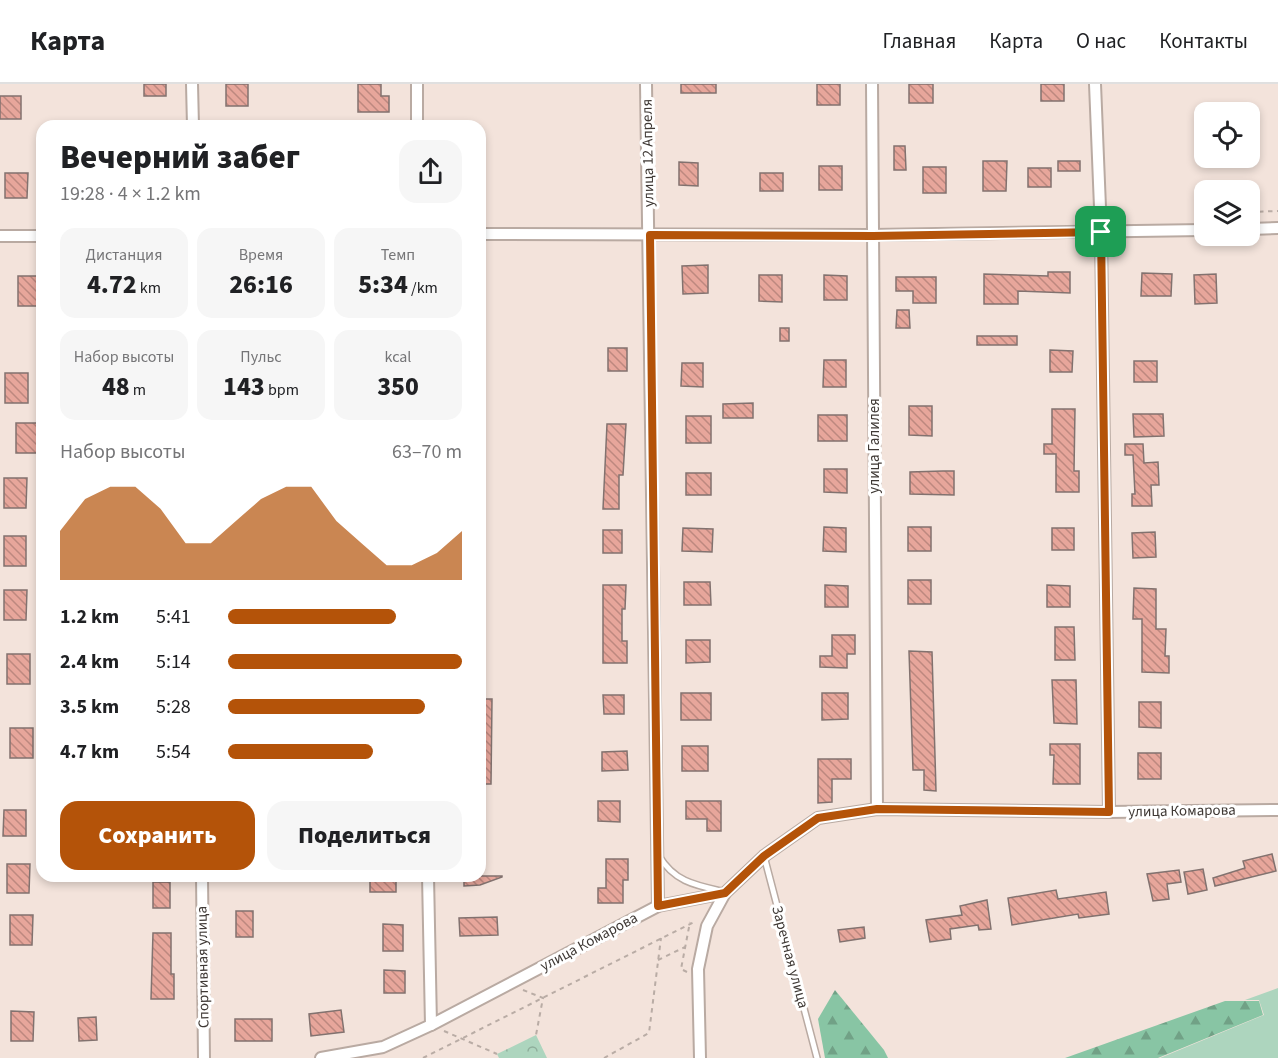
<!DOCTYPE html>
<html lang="ru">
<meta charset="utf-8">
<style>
body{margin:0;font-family:"Source Sans 3",sans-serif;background:#f6f6f6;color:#202124;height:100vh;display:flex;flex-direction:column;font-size:22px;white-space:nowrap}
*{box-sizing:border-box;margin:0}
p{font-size:20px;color:#757577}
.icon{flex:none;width:33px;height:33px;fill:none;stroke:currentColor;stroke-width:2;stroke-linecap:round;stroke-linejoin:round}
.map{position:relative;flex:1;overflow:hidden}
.details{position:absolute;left:36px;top:36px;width:450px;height:762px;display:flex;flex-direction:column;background:#fff;border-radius:18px;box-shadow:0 3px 9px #0003}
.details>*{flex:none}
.controls{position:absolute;left:1194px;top:18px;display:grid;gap:12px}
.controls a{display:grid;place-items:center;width:66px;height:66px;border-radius:12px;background:#fff;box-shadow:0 3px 9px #0003;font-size:30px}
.pin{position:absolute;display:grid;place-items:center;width:51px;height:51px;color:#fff;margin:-26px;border-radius:12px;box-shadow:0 3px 9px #0006}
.round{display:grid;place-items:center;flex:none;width:63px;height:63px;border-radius:18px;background:#f6f6f6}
.headline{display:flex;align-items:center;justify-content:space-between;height:102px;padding:0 24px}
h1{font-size:33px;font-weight:800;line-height:45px}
.figures{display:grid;grid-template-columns:repeat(3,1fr);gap:9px;height:102px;padding:6px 24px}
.figures div{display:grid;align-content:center;border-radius:15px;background:#f6f6f6;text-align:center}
.figures b{font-size:26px;font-weight:800}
.figures small{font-size:16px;font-weight:400}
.figures p{font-size:16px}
.chart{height:168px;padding:12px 24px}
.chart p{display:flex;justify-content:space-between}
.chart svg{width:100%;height:108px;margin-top:6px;fill:#b45309;opacity:.7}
.button{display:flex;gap:12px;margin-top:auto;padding:12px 24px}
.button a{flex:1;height:69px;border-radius:18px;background:#b45309;color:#fff;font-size:24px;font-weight:800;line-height:69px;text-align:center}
.button a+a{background:#f6f6f6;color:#202124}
ul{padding:0 24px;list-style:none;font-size:20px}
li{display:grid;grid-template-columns:96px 72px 1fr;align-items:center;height:45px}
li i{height:15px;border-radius:8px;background:#b45309}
header{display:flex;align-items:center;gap:36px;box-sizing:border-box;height:84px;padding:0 30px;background:#fff;border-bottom:2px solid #e0e0e0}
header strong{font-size:28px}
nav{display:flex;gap:33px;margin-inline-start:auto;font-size:21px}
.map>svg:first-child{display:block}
.grass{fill:#add5be}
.forest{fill:url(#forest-firs)}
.park{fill:url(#park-crowns)}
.building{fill:url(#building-back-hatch);stroke:#82726f;stroke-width:1.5}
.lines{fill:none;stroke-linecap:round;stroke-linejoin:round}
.service-casing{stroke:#b9aaa2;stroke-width:8}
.minor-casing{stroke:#b9aaa2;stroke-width:14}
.path{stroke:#b9aca5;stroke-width:2;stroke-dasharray:4.5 4.5;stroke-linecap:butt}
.service{stroke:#fff;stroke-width:5}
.minor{stroke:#fff;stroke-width:10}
.route-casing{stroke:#fff;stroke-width:12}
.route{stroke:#b45309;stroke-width:8}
.labels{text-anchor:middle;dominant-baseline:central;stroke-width:6;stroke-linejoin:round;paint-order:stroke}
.street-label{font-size:15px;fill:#3f3935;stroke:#fff}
</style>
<header>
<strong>Карта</strong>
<nav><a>Главная</a><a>Карта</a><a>О нас</a><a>Контакты</a></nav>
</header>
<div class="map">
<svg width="1278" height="974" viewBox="0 0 1278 974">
<defs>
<pattern id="forest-firs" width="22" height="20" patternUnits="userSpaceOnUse" patternTransform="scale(1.5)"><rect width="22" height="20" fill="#88c5a4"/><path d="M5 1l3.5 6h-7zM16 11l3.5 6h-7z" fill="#71a186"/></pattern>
<pattern id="park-crowns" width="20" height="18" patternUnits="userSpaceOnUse" patternTransform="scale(1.5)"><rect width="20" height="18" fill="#add5be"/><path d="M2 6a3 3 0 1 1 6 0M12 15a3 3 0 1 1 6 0" fill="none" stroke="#8eae9b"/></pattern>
<pattern id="building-back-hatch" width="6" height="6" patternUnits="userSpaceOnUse" patternTransform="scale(1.5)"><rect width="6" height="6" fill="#e7a69b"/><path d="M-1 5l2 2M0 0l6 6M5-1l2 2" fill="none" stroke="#bd887f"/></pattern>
</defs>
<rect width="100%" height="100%" fill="#f3e3db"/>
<path class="grass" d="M1278,904v70h-118l104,-43 -5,-15h-14z"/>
<g class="forest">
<path d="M835,906l49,60 4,8h-63l-7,-39z"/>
<path d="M1225,917h34l4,14 -105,43h-93z"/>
</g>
<path class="park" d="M536,951l11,23h-48l-2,-4z"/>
<g class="building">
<rect x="144" y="0" width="22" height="12"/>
<rect x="226" y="0" width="22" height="22"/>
<path d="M358,0h23v12h8v16h-31z"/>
<rect x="681" y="0" width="35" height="9"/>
<rect x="817" y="0" width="23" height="21"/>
<rect x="909" y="0" width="24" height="19"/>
<rect x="1041" y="0" width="23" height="17"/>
<rect x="0" y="12" width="21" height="23"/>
<path d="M894,62h11l1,24h-12z"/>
<path d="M983,77h24l-1,30h-23z"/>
<rect x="1058" y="77" width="22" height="10"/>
<path d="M679,78l19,1v23l-19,-1z"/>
<rect x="819" y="82" width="23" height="24"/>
<rect x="923" y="83" width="23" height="26"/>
<rect x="1028" y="84" width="23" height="19"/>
<path d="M5,89h23l-1,25h-22z"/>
<rect x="760" y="89" width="23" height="18"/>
<path d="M708,181v28l-25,1 -1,-28z"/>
<path d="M1048,188h22v21l-52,-2v13h-34v-30l64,2z"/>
<path d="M1142,189l30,1 -1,22h-30z"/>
<path d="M1216,190l1,29 -22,1 -1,-29z"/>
<path d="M759,191h23v27l-23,-1z"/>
<path d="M824,191l23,1v24h-23z"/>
<rect x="18" y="192" width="23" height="30"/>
<path d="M896,193h40v26h-23v-12h-17z"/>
<path d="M897,226h12l1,18h-14z"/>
<rect x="780" y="244" width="9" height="13"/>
<rect x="977" y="252" width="40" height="9"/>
<rect x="608" y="264" width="19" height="23"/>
<path d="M1050,266l23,1 -1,21h-22z"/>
<path d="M824,276h22v27h-23z"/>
<rect x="1134" y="277" width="23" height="21"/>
<path d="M682,279h21v24l-22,-1z"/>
<rect x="5" y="289" width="23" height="30"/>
<path d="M753,319v15h-30v-14z"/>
<path d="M909,322h23v30l-23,-1z"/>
<path d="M1052,325h23l-1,62h5v21h-23v-38h-12v-10h8z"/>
<path d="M1133,330h30l1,22 -30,1z"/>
<rect x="818" y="331" width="29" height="26"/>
<rect x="686" y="332" width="25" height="27"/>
<path d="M16,339h23l-1,30h-22z"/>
<path d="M607,340h19l-3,51h-4v34h-16z"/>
<path d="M1125,360h18l1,19 14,-1 1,23h-8l1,21h-20v-12h3l-2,-39h-8z"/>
<path d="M824,385h23v24l-23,-1z"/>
<path d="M943,387h11v24l-44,-1v-22z"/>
<rect x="686" y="389" width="25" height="22"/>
<path d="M4,394h23l-1,30h-22z"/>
<path d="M824,443l22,1v24l-23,-1z"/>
<rect x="908" y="443" width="23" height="24"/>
<path d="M683,444l30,1 -1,23 -30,-1z"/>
<rect x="1052" y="444" width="22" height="22"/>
<rect x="603" y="446" width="19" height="23"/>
<path d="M1155,448l1,25 -23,1 -1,-25z"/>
<rect x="4" y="452" width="22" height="30"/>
<rect x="908" y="496" width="23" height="24"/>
<path d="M684,498h26l1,23h-27z"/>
<path d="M603,501h23l-1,24h-3v32h5v22h-24z"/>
<path d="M825,501l23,1v21h-23z"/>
<path d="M1047,501l23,1v21h-23z"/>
<path d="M1134,504l22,1v40h10l-1,27h4v17l-27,-1v-53h-9z"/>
<path d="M4,506h23l-1,30h-22z"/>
<path d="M1055,543h19l1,33h-20z"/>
<path d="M832,551h23v19h-8v14l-27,-1v-11h12z"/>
<path d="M686,556h24v22l-24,1z"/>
<path d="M909,567l23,1 4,139 -12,-1v-20h-11z"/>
<rect x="7" y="570" width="23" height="30"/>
<path d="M1052,596h24l1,44 -23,-1z"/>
<rect x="681" y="609" width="30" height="27"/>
<path d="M822,609h26v26l-26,1z"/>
<path d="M603,611h21v19h-20z"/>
<path d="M480,615h12l-1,85h-11z"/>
<path d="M1139,618h22v26l-22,-1z"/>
<rect x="10" y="644" width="23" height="30"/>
<path d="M1050,660h30v40h-27l1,-29h-4z"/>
<rect x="682" y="662" width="26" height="25"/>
<path d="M627,667l1,19 -26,1v-19z"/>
<rect x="1138" y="669" width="23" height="26"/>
<path d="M818,675h33v20h-19v23l-14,1z"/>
<path d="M598,717h22v21l-22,-1z"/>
<path d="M686,717h35v30h-14v-12h-21z"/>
<path d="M4,726h22v26h-23z"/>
<path d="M1272,770l4,17 -61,15 -2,-8 32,-10 -2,-7z"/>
<path d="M606,775h22v21h-5v23h-25v-15h8z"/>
<path d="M7,780h23l-1,29h-22z"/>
<path d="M1203,785l4,21 -19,4 -4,-22z"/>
<path d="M1179,786l2,12 -14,2 2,15 -16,2 -6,-27z"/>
<rect x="370" y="792" width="26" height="16"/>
<path d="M464,792h38v1l-22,8 -16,1z"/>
<rect x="153" y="798" width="17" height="26"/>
<path d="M1056,806l2,9 48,-7 3,22 -30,4 -1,-4 -66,11 -4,-27z"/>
<path d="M987,816l4,29 -12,1 -1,-5 -28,4 1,10 -21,3 -4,-22 36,-5 -2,-9z"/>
<rect x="236" y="827" width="17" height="26"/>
<path d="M10,831h23l-1,30h-22z"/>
<path d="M497,833l1,18 -38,1 -1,-18z"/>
<path d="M383,840l20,1v26h-20z"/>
<path d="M864,843l1,11 -25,4 -2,-12z"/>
<path d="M153,849h18v41h3v25h-23z"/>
<path d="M384,886l21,1v22h-21z"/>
<path d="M341,926l3,22 -33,4 -2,-22z"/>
<path d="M11,927l23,1 -1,29h-22z"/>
<path d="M96,933l1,23 -18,1 -1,-23z"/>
<rect x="235" y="935" width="37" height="22"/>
</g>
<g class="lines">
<g class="service-casing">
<g id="service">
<path d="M659,772c15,25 35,29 62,35"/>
<path d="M764,772l53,202"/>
</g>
</g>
<g class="minor-casing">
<g id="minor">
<path d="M192,0l1,42"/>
<path d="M417,0v42"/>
<path d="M646,0l12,822"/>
<path d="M872,0l5,725"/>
<path d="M1095,0l6,148 8,580"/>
<path d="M1250,145l28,-1"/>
<path d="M480,150l393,1 331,-5"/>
<path d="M0,152h42"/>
<path d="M202,792l2,182"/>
<path d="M428,792l3,149"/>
<path d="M321,974l62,-11 48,-22 227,-119 67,-13 39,-37 54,-38 59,-9 232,3 169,-2"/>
<path d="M700,974l-2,-89 9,-43 18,-33"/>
</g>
</g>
<g class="path">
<path d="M1250,128l28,-1"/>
<path d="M658,876l27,-13"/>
<path d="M687,888l-6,-3 9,-47"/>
<path d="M523,906l20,8 -7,37"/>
<path d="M444,947l53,23"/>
<path d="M423,974l273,-137"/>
<path d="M604,974l45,-25 12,-95"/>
</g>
<use href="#service" class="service"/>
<use href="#minor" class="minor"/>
</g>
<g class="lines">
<g class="route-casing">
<path id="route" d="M1101,148l8,580 -232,-3 -59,9 -54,38 -39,37 -67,13 -8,-671 223,1z"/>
</g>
<use href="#route" class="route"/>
</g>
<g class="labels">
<g class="street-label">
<text transform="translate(648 69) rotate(-91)">улица 12 Апреля</text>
<text transform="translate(874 362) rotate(-90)">улица Галилея</text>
<text transform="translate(1182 727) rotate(-1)">улица Комарова</text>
<text transform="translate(589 858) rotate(-28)">улица Комарова</text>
<text transform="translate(790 873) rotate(75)">Заречная улица</text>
<text transform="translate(203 883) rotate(-91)">Спортивная улица</text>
</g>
</g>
</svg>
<div class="controls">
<a><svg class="icon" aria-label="locate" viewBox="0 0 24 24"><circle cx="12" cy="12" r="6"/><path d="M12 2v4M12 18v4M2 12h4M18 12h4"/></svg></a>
<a><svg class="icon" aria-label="layers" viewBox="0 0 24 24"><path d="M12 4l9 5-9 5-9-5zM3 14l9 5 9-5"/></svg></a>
</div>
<div class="pin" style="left:1101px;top:148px;background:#1e9e55"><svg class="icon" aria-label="arrive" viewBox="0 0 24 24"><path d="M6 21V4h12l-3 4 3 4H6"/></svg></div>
<section class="details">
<div class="headline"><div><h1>Вечерний забег</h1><p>19:28 · 4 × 1.2 km</p></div><a class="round"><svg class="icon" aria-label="share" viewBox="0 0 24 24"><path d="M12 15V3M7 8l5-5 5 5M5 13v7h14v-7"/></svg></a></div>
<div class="figures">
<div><p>Дистанция</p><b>4.72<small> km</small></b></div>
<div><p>Время</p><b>26:16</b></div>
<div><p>Темп</p><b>5:34<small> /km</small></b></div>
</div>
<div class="figures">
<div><p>Набор высоты</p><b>48<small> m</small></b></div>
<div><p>Пульс</p><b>143<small> bpm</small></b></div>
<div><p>kcal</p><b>350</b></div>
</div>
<div class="chart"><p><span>Набор высоты</span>63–70 m</p>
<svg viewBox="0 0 160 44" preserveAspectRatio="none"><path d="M0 44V24L10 11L20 6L30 6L40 15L50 29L60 29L70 20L80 11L90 6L100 6L110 20L120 29L130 38L140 38L150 33L160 24V44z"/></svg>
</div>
<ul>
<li><b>1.2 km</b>5:41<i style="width:72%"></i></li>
<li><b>2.4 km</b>5:14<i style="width:100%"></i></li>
<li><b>3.5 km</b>5:28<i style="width:84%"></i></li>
<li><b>4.7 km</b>5:54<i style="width:62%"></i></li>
</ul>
<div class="button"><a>Сохранить</a><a>Поделиться</a></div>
</section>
</div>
